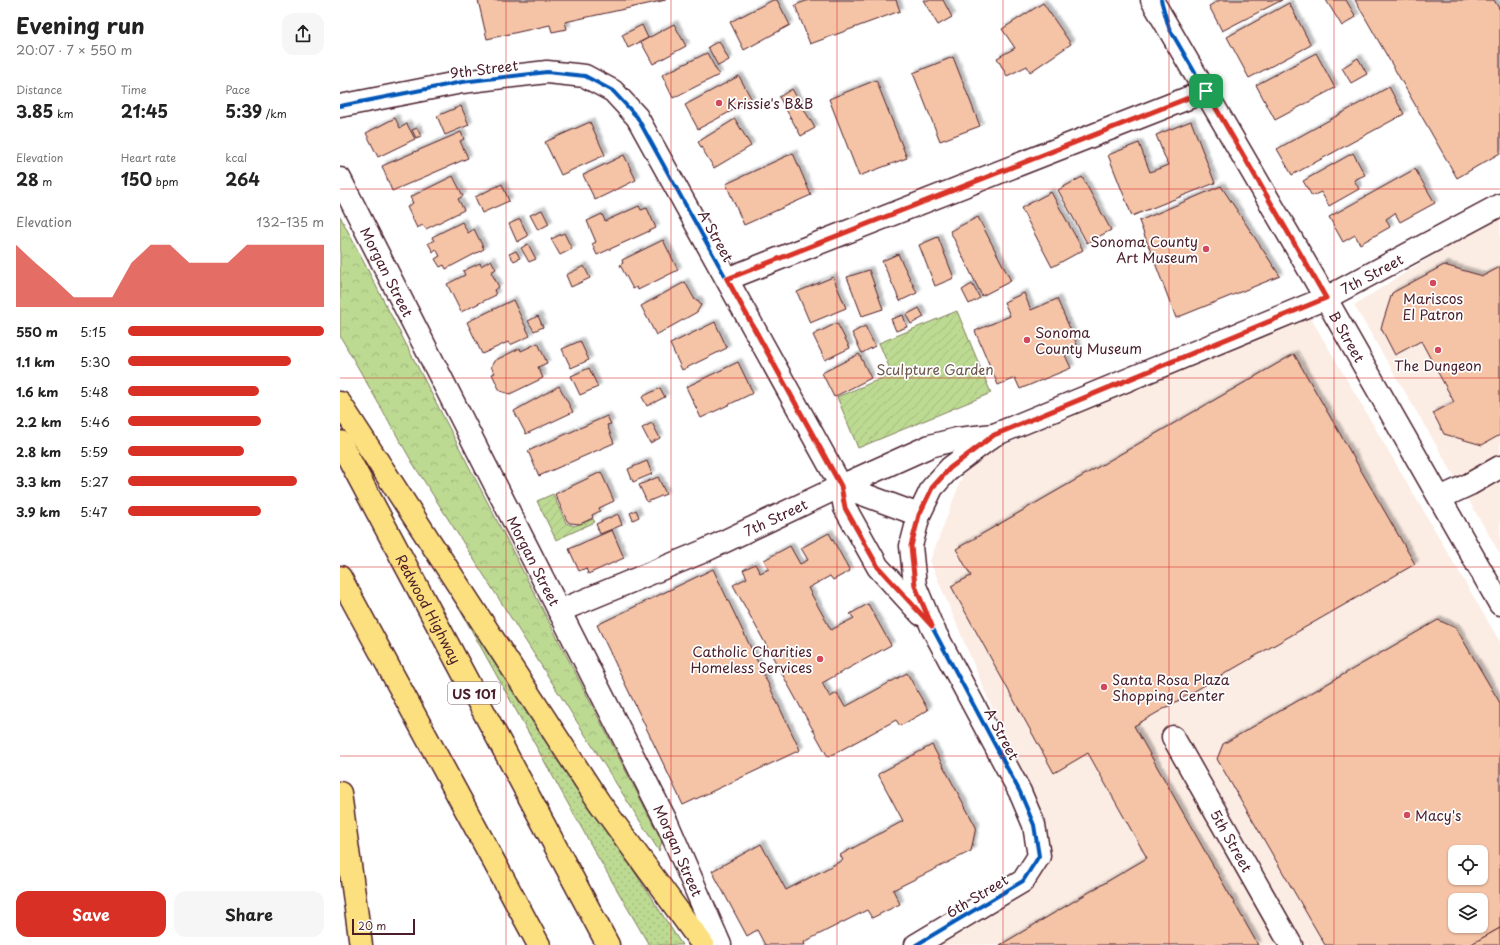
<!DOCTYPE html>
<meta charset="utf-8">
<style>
body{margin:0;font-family:"Playpen Sans",sans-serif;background:#f6f6f6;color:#222;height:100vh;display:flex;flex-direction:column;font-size:15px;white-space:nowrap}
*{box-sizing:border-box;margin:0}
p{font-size:13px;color:#767676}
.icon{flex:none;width:22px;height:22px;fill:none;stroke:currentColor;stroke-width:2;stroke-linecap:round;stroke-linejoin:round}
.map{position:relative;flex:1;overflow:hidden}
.sheet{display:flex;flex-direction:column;background:#fff;width:340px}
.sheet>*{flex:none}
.buttons{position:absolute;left:1108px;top:845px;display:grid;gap:8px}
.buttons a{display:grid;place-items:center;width:40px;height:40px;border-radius:8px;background:#fff;box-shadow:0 1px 3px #0004;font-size:20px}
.scale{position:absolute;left:12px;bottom:10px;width:63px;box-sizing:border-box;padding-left:4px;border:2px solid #4a1f2b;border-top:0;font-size:11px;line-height:14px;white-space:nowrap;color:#4a1f2b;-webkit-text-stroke:3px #fff;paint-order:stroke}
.pin{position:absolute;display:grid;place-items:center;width:34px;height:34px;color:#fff;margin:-17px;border-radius:8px;box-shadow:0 2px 6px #0006}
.round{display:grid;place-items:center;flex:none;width:42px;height:42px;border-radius:12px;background:#f6f6f6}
.head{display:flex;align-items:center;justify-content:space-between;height:68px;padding:0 16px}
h1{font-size:22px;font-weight:700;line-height:30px}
.figures{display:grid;grid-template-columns:repeat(3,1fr);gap:6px;height:68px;padding:4px 16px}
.figures div{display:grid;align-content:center}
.figures b{font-size:17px;font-weight:700}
.figures small{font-size:11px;font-weight:400}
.figures p{font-size:11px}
.chart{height:112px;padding:8px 16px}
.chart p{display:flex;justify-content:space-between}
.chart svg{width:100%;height:72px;margin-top:4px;fill:#d93025;opacity:.7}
.primary-button{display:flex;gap:8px;margin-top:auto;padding:8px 16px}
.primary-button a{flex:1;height:46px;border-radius:12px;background:#d93025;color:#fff;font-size:16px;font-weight:700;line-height:46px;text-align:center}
.primary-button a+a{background:#f6f6f6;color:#222}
ul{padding:0 16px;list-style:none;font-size:13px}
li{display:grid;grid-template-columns:64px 48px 1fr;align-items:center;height:30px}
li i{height:10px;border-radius:5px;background:#d93025}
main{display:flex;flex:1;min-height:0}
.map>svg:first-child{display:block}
.built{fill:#fcede4;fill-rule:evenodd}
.grass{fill:url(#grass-dots);stroke:#837c5e}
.forest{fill:url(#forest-crowns);stroke:#837c5e}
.garden{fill:url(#garden-furrows);stroke:#837c5e}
.building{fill:#f5c3a6;stroke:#4a1f2b;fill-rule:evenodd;filter:url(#shadow)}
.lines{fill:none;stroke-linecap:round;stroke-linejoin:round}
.street-casing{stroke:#4a1f2b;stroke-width:25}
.secondary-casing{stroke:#4a1f2b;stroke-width:25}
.highway-casing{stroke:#4a1f2b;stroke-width:25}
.street{stroke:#fff;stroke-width:22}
.secondary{stroke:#fff;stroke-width:22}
.highway{stroke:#fce080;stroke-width:22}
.cycleway-casing{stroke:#fff;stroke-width:6}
.cycleway{stroke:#0057b8;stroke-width:4}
.route-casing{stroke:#fff;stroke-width:8}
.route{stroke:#d93025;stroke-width:5}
.grid{fill:none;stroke:#d62828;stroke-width:1;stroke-opacity:0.55}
.poi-dot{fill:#d1495b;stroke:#fff;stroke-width:1.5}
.labels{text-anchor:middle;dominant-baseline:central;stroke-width:3.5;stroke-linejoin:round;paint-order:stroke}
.shield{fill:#fff;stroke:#80626b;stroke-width:1}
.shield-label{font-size:13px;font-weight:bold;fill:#4a1f2b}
.street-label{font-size:14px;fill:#4a1f2b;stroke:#fff}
.poi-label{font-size:14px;fill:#4a1f2b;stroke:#fff;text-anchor:start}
.park-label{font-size:14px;fill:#6c574a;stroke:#fff}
</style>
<main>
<section class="sheet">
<div class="head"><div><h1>Evening run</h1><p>20:07 · 7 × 550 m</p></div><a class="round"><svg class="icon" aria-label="share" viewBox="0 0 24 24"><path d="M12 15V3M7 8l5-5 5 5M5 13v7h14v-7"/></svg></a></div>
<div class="figures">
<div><p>Distance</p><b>3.85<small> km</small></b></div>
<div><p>Time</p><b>21:45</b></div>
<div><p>Pace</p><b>5:39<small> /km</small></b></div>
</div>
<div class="figures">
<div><p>Elevation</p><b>28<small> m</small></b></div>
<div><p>Heart rate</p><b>150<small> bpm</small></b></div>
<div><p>kcal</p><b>264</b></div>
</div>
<div class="chart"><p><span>Elevation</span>132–135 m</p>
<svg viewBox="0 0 160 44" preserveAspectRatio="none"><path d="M0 44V6L10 17L20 27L30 38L40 38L50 38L60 17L70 6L80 6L90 17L100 17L110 17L120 6L130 6L140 6L150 6L160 6V44z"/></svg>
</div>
<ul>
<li><b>550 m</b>5:15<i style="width:100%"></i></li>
<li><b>1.1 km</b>5:30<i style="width:83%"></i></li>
<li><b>1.6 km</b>5:48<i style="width:67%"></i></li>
<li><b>2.2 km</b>5:46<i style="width:68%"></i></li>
<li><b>2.8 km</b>5:59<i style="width:59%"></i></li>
<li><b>3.3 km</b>5:27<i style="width:86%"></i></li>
<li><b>3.9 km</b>5:47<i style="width:68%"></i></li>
</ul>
<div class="primary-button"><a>Save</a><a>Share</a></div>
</section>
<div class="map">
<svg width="1160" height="945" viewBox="0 0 1160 945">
<defs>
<pattern id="grass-dots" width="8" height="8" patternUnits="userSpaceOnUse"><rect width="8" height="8" fill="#bcda92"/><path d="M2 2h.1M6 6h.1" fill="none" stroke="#a3bb7e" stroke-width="1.8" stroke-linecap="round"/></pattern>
<pattern id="forest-crowns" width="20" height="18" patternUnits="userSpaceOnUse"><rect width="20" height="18" fill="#bcda92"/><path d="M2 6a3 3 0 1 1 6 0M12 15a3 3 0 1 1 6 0" fill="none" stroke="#a3bb7e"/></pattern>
<pattern id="garden-furrows" width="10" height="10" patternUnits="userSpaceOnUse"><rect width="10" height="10" fill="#bcda92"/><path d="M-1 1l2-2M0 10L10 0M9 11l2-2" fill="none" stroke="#a3bb7e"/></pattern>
<filter id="shadow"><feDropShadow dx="3.5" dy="-3.5" stdDeviation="1" flood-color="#0004"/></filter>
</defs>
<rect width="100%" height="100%" fill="#fff"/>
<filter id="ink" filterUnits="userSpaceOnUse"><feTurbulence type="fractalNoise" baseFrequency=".025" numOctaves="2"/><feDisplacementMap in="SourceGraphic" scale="8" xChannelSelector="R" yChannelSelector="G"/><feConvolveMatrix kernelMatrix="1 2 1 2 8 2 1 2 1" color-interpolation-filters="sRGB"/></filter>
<g filter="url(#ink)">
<g class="built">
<path d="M1160,213v341l-146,-249z"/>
<path d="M968,313l192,329v303h-566l91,-58 14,-67 -109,-259 38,-100zM1115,852h26v26h-26zM1115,900h26v26h-26z"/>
</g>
<path class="grass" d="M117,598l225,347h-33l-54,-93 -141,-253z"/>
<path class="forest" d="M0,216l322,625 -3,10 -247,-389 -72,-126z"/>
<g class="garden">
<path d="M617,311l34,82 -133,55 -21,-51 55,-23 -13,-31z"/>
<path d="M213,494l13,29 8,3 19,-7 2,3 -39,18 -19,-39z"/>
</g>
<g class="building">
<path d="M138,0h188l-101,22 2,7 -15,3 -2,-7 -63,14z"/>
<path d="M433,0h4l13,25 -46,25 -14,-28z"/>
<path d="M469,0h87l4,11 -90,33 -15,-39z"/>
<path d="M583,0h20l9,17 -14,8z"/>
<path d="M880,0h62l-60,31 -13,-25z"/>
<path d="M986,0h20l10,17 -14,9z"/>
<path d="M1015,0h139l6,10v143l-43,25z"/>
<path d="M703,3l28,41 -41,28 -3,-6 -20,10 -10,-18 18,-10 -13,-19z"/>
<path d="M949,3l22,42 -62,33 -22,-41z"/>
<path d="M334,24l12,22 -33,18 -12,-22z"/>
<path d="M302,25l6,13 -20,10 -6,-13z"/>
<path d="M379,41l10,19 -11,6 -10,-19z"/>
<path d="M367,53l12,22 -46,23 -11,-23z"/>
<path d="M976,53l19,35 -60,32 -19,-35z"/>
<path d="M613,57l27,69 -40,15 -27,-68z"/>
<path d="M1018,58l9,16 -16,9 -9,-15z"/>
<path d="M399,76l13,24 -54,29 -13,-24z"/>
<path d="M536,80l31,78 -48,18 -30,-77z"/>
<path d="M1049,87l15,27 -112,61 -15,-26z"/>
<path d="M452,89l23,39 -14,8 -22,-39z"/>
<path d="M121,106l8,19 -24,10 -8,-19z"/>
<path d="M55,118l5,10 7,-4 8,15 -37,18 -12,-24z"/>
<path d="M395,119l16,27 -37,22 -16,-26z"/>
<path d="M851,121l24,62 -83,33 -24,-61 31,-12 11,29 18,-7 -12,-30z"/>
<path d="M250,122l15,33 -44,20 -16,-33z"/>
<path d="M77,128l4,8 -5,2 -4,-8z"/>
<path d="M121,132l3,7 -4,2 8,17 -76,33 -10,-25z"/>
<path d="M453,153l18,42 -67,30 -18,-41z"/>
<path d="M1013,153l12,22 -11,5 5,9 -30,17 -8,-14 -9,4 -9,-15z"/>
<path d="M284,155l12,25 -41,20 -12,-25z"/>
<path d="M1075,169l20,34 -35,19 -5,-9 -9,6 4,8 -30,17 -5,-9 -12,7 -14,-25z"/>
<path d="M113,176l10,20 -5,3 6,11 -38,19 -3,-4 -6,3 -10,-21 6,-4 -3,-6z"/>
<path d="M742,177l29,53 -24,13 -29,-53z"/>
<path d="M162,184l7,17 -27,12 -7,-16z"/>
<path d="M881,186l59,90 -104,42 -37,-97z"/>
<path d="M711,192l32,58 -31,17 -31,-59z"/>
<path d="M299,206l2,4 6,-2 9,20 -59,27 -5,-11 4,-2 -9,-21 15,-7 3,7z"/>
<path d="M202,210l7,14 -11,6 -8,-15z"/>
<path d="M638,217l33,64 -29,15 -32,-65z"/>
<path d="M180,219l8,17 -11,6 -8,-18z"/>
<path d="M122,222l6,11 6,-4 10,20 -38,20 -2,-4 -4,2 -5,-8 5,-3 -4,-7 -3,3 -5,-9 6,-2 -2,-4z"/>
<path d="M224,233l8,16 -12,6 -9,-16z"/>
<path d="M598,237l16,41 -19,8 -16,-41z"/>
<path d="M323,240l15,30 -40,20 -1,-3 -4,2 -13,-24 3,-2 -1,-3z"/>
<path d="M188,244l8,15 -7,3 -8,-14z"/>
<path d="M176,251l4,7 -6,3 -5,-7z"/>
<path d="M558,254l19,39 -17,8 -18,-40z"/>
<path d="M151,260l5,9 -5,3 8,15 -5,3 2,5 -35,17 -14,-28 18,-9 -2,-4 17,-8 1,3z"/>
<path d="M1104,265l39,11 17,-9v168l-18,10 -38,-11 -11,-21 21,-11 -33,-61 -26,14 -14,-27 11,-35z"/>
<path d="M244,266l6,12 -19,9 -5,-12z"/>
<path d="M529,270l14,39 -21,7 -15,-39z"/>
<path d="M493,277l13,31 -36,15 -13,-31z"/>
<path d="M345,282l10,18h3l3,5 -4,7 -41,23 -15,-29z"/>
<path d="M632,284l8,14 -11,6 -7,-14z"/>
<path d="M684,293l7,17 26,-11 22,50 -14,6 6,13 -51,21 -5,-11 -17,7 -23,-54 35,-15 -6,-14z"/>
<path d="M173,300l17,36 -20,9 -2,-3 -26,12 -15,-32z"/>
<path d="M579,308l5,9 -13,7 -5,-9z"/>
<path d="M563,315l4,12 -11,4 -5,-12z"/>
<path d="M198,316l5,11 -9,4 -6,-10z"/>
<path d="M375,322l12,26 -45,22 -12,-26z"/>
<path d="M497,323l13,25 -25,12 -12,-25z"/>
<path d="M525,326l10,20 -13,7 -10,-20z"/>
<path d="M240,341l9,19 -18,8 -9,-19z"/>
<path d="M198,343l9,20 -9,4 5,11 -33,16 -10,-3 -8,-17 3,-1 -4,-6 3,-6 26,-13 1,3z"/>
<path d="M519,354l12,24 -37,19 -12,-24z"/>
<path d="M954,354l121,210 -281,162 124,219h-258l147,-87 -59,-105 -34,20 -103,-187 20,-10 -15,-27z"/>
<path d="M398,362l15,31 -52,25 -15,-31z"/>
<path d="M249,368l9,19 -18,8 -9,-19z"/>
<path d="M219,386l14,26 -47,22 -12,-23z"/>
<path d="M320,388l5,9 -18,9 -5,-9z"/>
<path d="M267,416l4,8 -4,1 7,18 -75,33 -11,-25z"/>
<path d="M312,423l8,15 -10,5 -8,-15z"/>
<path d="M307,461l5,13 -19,8 -5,-13z"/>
<path d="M261,472l13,29 -15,7 1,3 -8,4 1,3 -13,6 -10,-1 -3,-2 -12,-27z"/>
<path d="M318,477l8,17 -19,8 -8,-17z"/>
<path d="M296,510l3,7 -6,3 -3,-7z"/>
<path d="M278,514l4,11 -22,9 -4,-10z"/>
<path d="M272,530l12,28 -36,16 -2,-6 -7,3 -10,-22z"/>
<path d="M489,533l21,38 -17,9 -3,-4 -22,12 23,42 23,-12 -4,-4 18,-10 23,41 -69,38 8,14 7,-4 8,14 62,-34 21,37 -28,16 -4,-6 -68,37 -95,-172 14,-7 -4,-8 12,-6 5,9 9,-4 -5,-9 26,-14 10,18 8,-4 -7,-12z"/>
<path d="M373,569l87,181 -117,55 -86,-180z"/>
<path d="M1098,620l18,8 44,75v225l-30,17h-145l-108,-186 6,-15zM1115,852h26v26h-26zM1115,900h26v26h-26z"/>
<path d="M592,745l44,82 -5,24 -78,39 7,14 -28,14 -5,-8 -63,32 1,3h-40l-8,-15 -10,6 -35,-65 49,-27 25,46 57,-30 -3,-5 63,-34 -25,-47z"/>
<path d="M1160,928v17h-30l5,-3z"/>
</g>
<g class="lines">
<g class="street-casing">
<g id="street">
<path id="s1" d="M812,0l162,278 186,326"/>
<path d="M387,279l479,-188"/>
<path d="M1100,498l30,-14 30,-17"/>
<path id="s2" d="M219,611l143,-59 139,-66"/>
<path id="s3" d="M833,737l118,208"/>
</g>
</g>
<g class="secondary-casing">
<g id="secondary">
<path d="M0,106l122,-24 85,-10 38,4 28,15 24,26 204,369 4,22 33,59 43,47"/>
<path id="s4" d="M0,179l327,644 53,122"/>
<path d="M501,486l89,-40 27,-7 37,-4"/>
<path d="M501,486l78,29"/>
<path id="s5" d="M576,945l107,-64 16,-25 -5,-31 -14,-33 -88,-165 -17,-41 -4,-40 8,-31 13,-27 18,-20 44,-33 332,-137 174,-93"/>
</g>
</g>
<g class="highway-casing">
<g id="highway">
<path d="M0,403l259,399 104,143"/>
<path id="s6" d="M0,442l268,503"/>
<path d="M0,577l199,368"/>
<path d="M0,793l21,152"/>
</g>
</g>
<use href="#street" class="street"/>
<use href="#secondary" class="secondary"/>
<use href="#highway" class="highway"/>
<g class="cycleway-casing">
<g id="cycleway">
<path d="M0,106l122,-24 85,-10 38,4 28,15 24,26 204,369 4,22 33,59 49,54"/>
<path d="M576,945l107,-64 16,-25 -5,-31 -14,-33 -88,-165 -17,-41 -4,-40 8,-31 13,-27 18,-20 44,-33 332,-137 -157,-270 -8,-28"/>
</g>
</g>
<use href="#cycleway" class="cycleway"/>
</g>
</g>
<g class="lines" filter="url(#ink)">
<g class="route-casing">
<path id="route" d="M866,91l120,207 -332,137 -44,33 -18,20 -13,27 -8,31 4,40 17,40 -54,-59 -33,-59 -4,-22 -114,-207z"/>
</g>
<use href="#route" class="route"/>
</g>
<path class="grid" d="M166,0v945M331,0v945M497,0v945M663,0v945M829,0v945M994,0v945M0,189h1160M0,378h1160M0,567h1160M0,756h1160"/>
<g class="poi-dot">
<circle cx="379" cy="103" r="4"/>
<circle cx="866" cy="249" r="4"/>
<circle cx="1093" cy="283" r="4"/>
<circle cx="687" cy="340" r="4"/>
<circle cx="1098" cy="350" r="4"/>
<circle cx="480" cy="659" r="4"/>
<circle cx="764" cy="687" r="4"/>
<circle cx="1067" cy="815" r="4"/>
</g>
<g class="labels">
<rect class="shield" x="108" y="682" width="52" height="22" rx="3"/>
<g class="shield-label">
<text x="134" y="693">US 101</text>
</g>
<g class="street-label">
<text transform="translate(144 69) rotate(-7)">9th Street</text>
<text transform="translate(376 236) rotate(61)">A Street</text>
<text stroke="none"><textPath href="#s4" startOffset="104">Morgan Street</textPath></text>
<text stroke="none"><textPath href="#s5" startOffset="1048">7th Street</textPath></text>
<text stroke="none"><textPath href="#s1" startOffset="389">B Street</textPath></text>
<text stroke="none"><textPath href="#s2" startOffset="236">7th Street</textPath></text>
<text stroke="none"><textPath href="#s4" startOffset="428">Morgan Street</textPath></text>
<text stroke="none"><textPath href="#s6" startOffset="189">Redwood Highway</textPath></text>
<text transform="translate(662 734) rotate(62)">A Street</text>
<text stroke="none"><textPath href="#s3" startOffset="119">5th Street</textPath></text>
<text stroke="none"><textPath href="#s4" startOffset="752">Morgan Street</textPath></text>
<text transform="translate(637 896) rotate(-31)">6th Street</text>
</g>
<g class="poi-label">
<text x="387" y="103">Krissie's B&amp;B</text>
<text x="858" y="241" text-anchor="end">Sonoma County<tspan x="858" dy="16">Art Museum</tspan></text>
<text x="1093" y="298" text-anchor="middle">Mariscos<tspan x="1093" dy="16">El Patron</tspan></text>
<text x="695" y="332">Sonoma<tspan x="695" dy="16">County Museum</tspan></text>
<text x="1098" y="365" text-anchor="middle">The Dungeon</text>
<text x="472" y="651" text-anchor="end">Catholic Charities<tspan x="472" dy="16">Homeless Services</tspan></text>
<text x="772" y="679">Santa Rosa Plaza<tspan x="772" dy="16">Shopping Center</tspan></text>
<text x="1075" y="815">Macy's</text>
</g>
<g class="park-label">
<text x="595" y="369">Sculpture Garden</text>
</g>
</g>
</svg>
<div class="buttons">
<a><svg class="icon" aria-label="locate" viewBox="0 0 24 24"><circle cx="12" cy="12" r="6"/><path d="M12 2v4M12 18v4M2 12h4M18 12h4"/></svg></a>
<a><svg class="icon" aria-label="layers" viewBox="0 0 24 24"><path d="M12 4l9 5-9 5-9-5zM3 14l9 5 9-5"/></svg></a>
</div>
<div class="scale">20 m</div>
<div class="pin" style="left:866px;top:91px;background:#1e9e55"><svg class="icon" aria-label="arrive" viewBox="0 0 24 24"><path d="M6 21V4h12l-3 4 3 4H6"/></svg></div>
</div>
</main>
